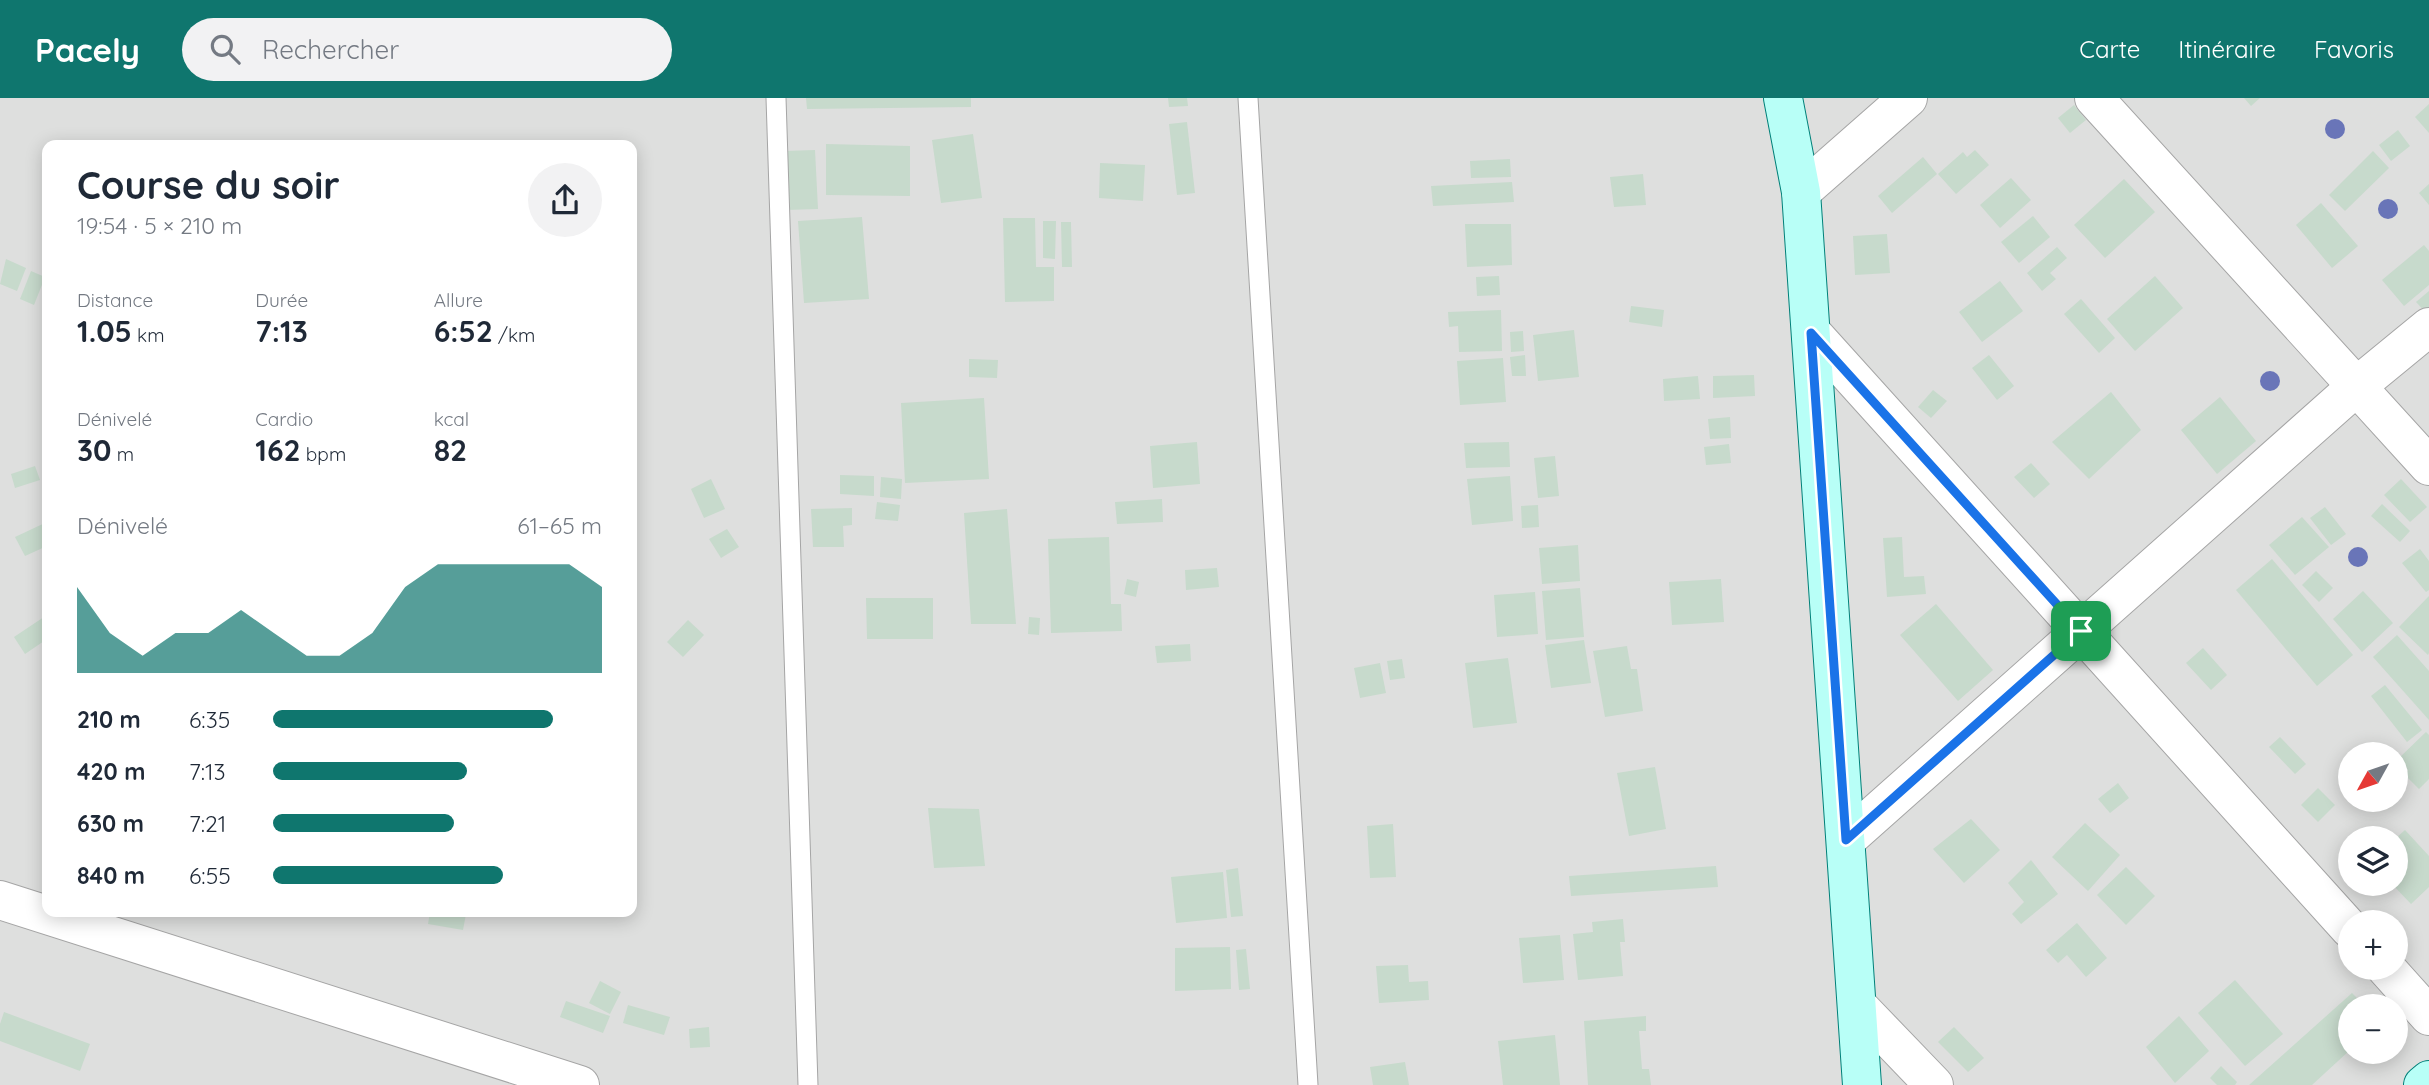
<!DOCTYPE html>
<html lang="fr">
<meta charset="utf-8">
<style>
body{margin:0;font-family:Quicksand,sans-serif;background:#f2f2f3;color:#1f2937;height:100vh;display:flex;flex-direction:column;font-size:26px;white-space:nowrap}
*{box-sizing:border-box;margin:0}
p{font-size:23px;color:#747a83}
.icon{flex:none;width:38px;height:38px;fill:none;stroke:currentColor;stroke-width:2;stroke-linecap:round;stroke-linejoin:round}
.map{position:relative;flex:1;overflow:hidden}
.details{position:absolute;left:42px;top:42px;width:595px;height:777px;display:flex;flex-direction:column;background:#fff;border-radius:14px;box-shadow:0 4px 18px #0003}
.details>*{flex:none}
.needle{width:46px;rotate:230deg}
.fabs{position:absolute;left:2338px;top:644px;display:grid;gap:14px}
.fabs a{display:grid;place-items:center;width:70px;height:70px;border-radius:50%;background:#fff;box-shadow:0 4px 18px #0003;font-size:35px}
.pin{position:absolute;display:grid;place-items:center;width:60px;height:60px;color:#fff;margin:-30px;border-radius:14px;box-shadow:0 4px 10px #0006}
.round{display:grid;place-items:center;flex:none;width:74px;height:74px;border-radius:37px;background:#f2f2f3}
.headline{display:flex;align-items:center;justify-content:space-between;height:119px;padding:0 35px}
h1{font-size:38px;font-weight:700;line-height:52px}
.figures{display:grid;grid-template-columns:repeat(3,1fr);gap:10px;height:119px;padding:7px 35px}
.figures div{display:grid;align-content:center}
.figures b{font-size:30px;font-weight:700}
.figures small{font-size:19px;font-weight:400}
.figures p{font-size:19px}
.chart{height:196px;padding:14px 35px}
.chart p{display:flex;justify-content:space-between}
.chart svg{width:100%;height:126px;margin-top:7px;fill:#0f766e;opacity:.7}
ul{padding:0 35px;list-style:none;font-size:23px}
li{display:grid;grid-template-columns:112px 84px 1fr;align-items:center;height:52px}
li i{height:18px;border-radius:9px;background:#0f766e}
header{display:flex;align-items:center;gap:42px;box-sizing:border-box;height:98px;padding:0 35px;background:#0f766e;color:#fff}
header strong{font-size:33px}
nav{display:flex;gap:38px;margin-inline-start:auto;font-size:24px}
.search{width:490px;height:63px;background:#f2f2f3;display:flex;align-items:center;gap:18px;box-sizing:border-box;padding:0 24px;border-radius:38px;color:#747a83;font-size:26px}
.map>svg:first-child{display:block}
.residential{fill:#dedfde;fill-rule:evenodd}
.building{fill:#c7dacc}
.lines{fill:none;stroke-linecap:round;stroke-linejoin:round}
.lane-casing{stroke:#a5a5a5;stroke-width:21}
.street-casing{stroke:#a5a5a5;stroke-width:40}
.secondary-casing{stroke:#008079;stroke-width:40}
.lane{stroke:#fff;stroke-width:19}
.street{stroke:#fff;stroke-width:38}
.secondary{stroke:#b8fff7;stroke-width:38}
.tree{fill:#6975b8}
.route-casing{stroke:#fff;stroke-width:14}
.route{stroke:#1a73e8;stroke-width:9}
</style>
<header>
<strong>Pacely</strong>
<div class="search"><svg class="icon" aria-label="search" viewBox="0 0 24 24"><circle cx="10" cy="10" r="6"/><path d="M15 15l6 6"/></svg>Rechercher</div>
<nav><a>Carte</a><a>Itinéraire</a><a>Favoris</a></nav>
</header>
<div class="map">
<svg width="2429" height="987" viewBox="0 0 2429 987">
<rect width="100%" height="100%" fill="#e7f2ed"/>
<path class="residential" d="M0,0h2429v987h-2429zM47,47h585v767h-585zM2350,656h46v46h-46zM2350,740h46v46h-46zM2350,824h46v46h-46zM2350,908h46v46h-46z"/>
<g class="building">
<path d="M806,0h165v9l-164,2z"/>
<path d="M1168,0h19l1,8 -19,1z"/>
<path d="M2244,0h16l-9,8z"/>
<path d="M2429,6v29l-14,-16z"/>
<path d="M2074,7l12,15 -16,13 -12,-15z"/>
<path d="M1187,24l8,71 -18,2 -8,-71z"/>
<path d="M2398,32l12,16 -19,15 -12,-16z"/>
<path d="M973,36l9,64 -41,5 -9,-63z"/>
<path d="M826,46l84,2v50l-84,-1z"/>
<path d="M815,52l3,59 -32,1 -2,-59z"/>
<path d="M1975,52l14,15 -33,29 -18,-20 25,-22 4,5z"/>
<path d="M2373,53l16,17 -44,43 -16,-16z"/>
<path d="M1923,59l14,17 -45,39 -14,-17z"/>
<path d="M1510,61l1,18 -40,1 -1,-17z"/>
<path d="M1100,65l45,2 -2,36 -44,-3z"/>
<path d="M1643,76l3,31 -32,2 -4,-30z"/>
<path d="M2011,80l20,22 -31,28 -20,-23z"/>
<path d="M2124,81l31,33 -50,46 -31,-33z"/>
<path d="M1512,84l2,20 -81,4 -2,-20z"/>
<path d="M2429,86v21l-10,-12z"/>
<path d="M2321,105l37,43 -26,22 -36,-43z"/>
<path d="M2033,118l17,21 -31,26 -18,-21z"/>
<path d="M862,119l7,82 -65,4 -6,-82z"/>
<path d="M1003,120h32l1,49h18v34l-49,1z"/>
<path d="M1043,123h13l-1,38 -12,-1z"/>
<path d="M1061,124h10l1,45h-10z"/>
<path d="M1465,126h46l1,41 -45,2z"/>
<path d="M1887,136l3,39 -35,2 -2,-39z"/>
<path d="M2424,147l5,6v34l-25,21 -22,-26z"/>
<path d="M2057,149l10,11 -17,15 6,6 -14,12 -15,-18z"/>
<path d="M6,161l20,9 -9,23 -17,-7z"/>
<path d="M31,173l14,6 -11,28 -14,-6z"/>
<path d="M1499,178l1,19 -23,1 -1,-19z"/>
<path d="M2155,178l28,32 -48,43 -28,-32z"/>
<path d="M2000,183l23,30 -41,31 -23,-30z"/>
<path d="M2429,193v25l-13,-14z"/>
<path d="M2081,201l34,39 -16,15 -35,-39z"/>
<path d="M1631,208l33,4 -2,17 -33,-5z"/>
<path d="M1501,212l1,41 -43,1 -1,-26 -9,1 -1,-15z"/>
<path d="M1574,232l5,47 -41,4 -5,-46z"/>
<path d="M1523,233l1,20 -13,1 -1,-20z"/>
<path d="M1525,257l1,21h-14l-2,-19z"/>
<path d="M1989,257l25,31 -17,14 -25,-32z"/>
<path d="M1503,260l3,44 -46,3 -3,-44z"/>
<path d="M969,261l29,1 -1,18 -28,-1z"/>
<path d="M1754,277l1,21 -42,2v-22z"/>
<path d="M1698,278l2,23 -36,2 -1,-22z"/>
<path d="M1933,292l14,11 -16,17 -13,-11z"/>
<path d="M2111,294l30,38 -52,49 -37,-37z"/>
<path d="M2220,299l36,44 -39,33 -36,-44z"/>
<path d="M984,300l5,81 -84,4 -4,-80z"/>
<path d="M1730,319l1,21 -21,1 -2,-20z"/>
<path d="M1197,344l3,42 -47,4 -3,-42z"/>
<path d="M1509,344l1,25 -44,1 -2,-25z"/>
<path d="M1729,346l2,19 -25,2 -2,-18z"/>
<path d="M1555,358l4,40 -21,2 -4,-40z"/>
<path d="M2031,365l19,21 -16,14 -20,-21z"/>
<path d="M35,368l5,14 -25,8 -4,-14z"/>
<path d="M840,377l34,1v20l-34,-2z"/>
<path d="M1510,378l3,45 -41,4 -5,-46z"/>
<path d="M881,379l21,2 -1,20 -21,-2z"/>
<path d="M711,381l14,30 -21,9 -13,-29z"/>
<path d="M2401,381l26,28 -17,15 -26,-27z"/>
<path d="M1162,401l1,23 -46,2 -2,-22z"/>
<path d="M877,404l23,3 -2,16 -23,-2z"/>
<path d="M2382,406l28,27 -10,11 -29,-26z"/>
<path d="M1538,407l1,22 -17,1 -1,-22z"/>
<path d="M2325,409l21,27 -15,11 -21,-27z"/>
<path d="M852,410v17l-9,1 1,21h-31l-2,-38z"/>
<path d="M1007,411l9,115h-45l-7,-111z"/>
<path d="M2302,419l27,30 -34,28 -26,-30z"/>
<path d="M47,424v24l-22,10 -10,-19z"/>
<path d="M727,431l12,18 -18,11 -12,-19z"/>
<path d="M1109,439l2,67h10l1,27 -71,2 -3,-94z"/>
<path d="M1902,439l2,40 20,-1 2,18 -39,3 -4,-59z"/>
<path d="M1578,447l2,36 -38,3 -3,-36z"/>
<path d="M2420,451l9,12v29l-3,2 -24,-29z"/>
<path d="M2272,461l81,96 -36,31 -81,-96z"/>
<path d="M1217,470l2,19 -33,3 -1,-20z"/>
<path d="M2316,473l17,17 -14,14 -17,-17z"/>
<path d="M1127,481l12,3 -3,15 -12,-3z"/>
<path d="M1721,481l3,43 -52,3 -3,-43z"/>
<path d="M1580,490l4,49 -38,3 -4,-49z"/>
<path d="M2363,493l30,32 -31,29 -29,-33z"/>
<path d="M1535,494l3,42 -41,3 -3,-42z"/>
<path d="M2429,498v57l-1,2 -29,-28z"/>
<path d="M866,500h67v41h-66z"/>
<path d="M1936,506l57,66 -35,31 -58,-66z"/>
<path d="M47,517v24l-22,15 -11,-17z"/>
<path d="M1029,519l11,1 -1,17 -11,-1z"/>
<path d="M688,522l16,15 -21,22 -16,-15z"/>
<path d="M2397,537l32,36v49l-56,-63z"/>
<path d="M1584,542l7,43 -40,5 -6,-43z"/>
<path d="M1190,546l1,17 -34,2 -2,-17z"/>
<path d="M1627,548l4,23h6l6,42 -38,6 -12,-66z"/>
<path d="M2203,550l24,27 -16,15 -25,-27z"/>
<path d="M1508,560l9,65 -44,5 -8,-65z"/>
<path d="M1402,561l3,19 -15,2 -3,-19z"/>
<path d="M1380,565l6,30 -26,5 -6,-30z"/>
<path d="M2385,587l37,45 -15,12 -36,-46z"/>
<path d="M2426,634l3,3v44l-10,10 -15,-15 4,-4 -10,-11z"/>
<path d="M2280,639l26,27 -11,10 -26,-27z"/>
<path d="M1655,669l11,62 -37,7 -12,-63z"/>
<path d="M2118,685l11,15 -19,15 -12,-14z"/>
<path d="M2318,690l17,17 -17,17 -17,-17z"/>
<path d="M928,710l51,1 6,57 -51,2z"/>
<path d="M1971,721l29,31 -36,33 -31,-34z"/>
<path d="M2085,725l35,32 -32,36 -36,-34z"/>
<path d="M1393,726l3,53 -26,1 -3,-52z"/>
<path d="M2405,732l24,26v31l-18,17 -19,-20h4v-46z"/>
<path d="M2031,762l27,34 -37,30 -9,-10 12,-12 -16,-19z"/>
<path d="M1716,768l2,21 -147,9 -2,-20z"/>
<path d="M2126,769l29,29 -29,29 -29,-30z"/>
<path d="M1238,770l5,48 -12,1 -5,-47z"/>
<path d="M1223,774l4,46 -51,5 -5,-46z"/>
<path d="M430,814l36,2 -3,16 -35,-6z"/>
<path d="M1623,821l2,23h-5l3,34 -45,4 -5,-46 20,-2 -1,-10z"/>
<path d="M2077,825l30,35 -21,19 -19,-22 -9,8 -12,-13z"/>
<path d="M1560,837l4,45 -41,3 -4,-45z"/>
<path d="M1230,849l1,42 -56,2v-43z"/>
<path d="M1246,851l4,40 -11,1 -3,-40z"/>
<path d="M1408,867l1,17 19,-1 1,19 -50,3 -3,-37z"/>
<path d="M2235,882l48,54 -38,32 -47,-53z"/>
<path d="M600,883l21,11 -11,22 -21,-11z"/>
<path d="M2352,895l13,13h-15v44l-38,35h-63z"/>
<path d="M566,903l44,15 -7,17 -43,-16z"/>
<path d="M628,907l42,12 -6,18 -41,-12z"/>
<path d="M4,914l86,32 -10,27 -80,-30v-17z"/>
<path d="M1646,918v15h-7l3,38h7l2,16h-63l-4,-64z"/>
<path d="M2179,918l30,35 -34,32 -29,-36z"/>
<path d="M709,929l1,20 -20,1 -1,-19z"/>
<path d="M1954,929l30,31 -16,14 -30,-30z"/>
<path d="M1555,937l5,50h-57l-5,-44z"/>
<path d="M1405,964l4,23h-36l-3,-18z"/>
<path d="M2221,968l16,16 -2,3h-18l-7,-7z"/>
</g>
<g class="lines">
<g class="lane-casing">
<g id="lane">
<path d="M776,0l32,987"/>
<path d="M1248,0l60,987"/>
</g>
</g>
<g class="street-casing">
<g id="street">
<path d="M2094,0l335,368"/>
<path d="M1801,94l107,-94"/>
<path d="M1812,235l538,596"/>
<path d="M1846,742l511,-454 72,-59"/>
<path d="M0,802l580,185"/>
<path d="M2386,870l43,48"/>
<path d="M1858,908l76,79"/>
</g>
</g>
<g class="secondary-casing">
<g id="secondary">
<path d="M1783,0l18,94 61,893"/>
<path d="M2423,987l6,-5"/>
</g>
</g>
<use href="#lane" class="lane"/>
<use href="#street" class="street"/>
<use href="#secondary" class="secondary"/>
</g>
<g class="tree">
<circle cx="2335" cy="31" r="10"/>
<circle cx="2388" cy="111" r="10"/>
<circle cx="2270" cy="283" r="10"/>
<circle cx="2358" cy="459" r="10"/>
</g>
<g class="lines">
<g class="route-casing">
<path id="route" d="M1811,235l270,298 -235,209z"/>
</g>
<use href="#route" class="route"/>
</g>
</svg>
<div class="fabs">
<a><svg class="needle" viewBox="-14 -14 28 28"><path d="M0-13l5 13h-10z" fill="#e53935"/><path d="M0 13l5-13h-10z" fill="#747a83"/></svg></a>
<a><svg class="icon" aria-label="layers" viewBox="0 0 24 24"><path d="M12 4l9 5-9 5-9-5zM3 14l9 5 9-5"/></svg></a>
<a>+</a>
<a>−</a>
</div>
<div class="pin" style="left:2081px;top:533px;background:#1e9e55"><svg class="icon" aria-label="arrive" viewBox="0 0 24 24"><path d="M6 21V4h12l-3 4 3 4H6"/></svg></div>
<section class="details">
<div class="headline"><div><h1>Course du soir</h1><p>19:54 · 5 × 210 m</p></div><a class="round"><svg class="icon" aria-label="share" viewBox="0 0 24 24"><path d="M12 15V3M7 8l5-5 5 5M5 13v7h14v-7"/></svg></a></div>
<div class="figures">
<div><p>Distance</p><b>1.05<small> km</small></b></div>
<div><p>Durée</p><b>7:13</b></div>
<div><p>Allure</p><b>6:52<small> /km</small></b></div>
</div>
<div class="figures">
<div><p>Dénivelé</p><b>30<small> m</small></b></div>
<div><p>Cardio</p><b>162<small> bpm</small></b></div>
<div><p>kcal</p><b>82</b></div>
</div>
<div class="chart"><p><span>Dénivelé</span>61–65 m</p>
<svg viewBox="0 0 160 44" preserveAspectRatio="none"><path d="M0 44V14L10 30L20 38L30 30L40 30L50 22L60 30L70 38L80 38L90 30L100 14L110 6L120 6L130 6L140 6L150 6L160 14V44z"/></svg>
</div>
<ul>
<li><b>210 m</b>6:35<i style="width:85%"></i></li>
<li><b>420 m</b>7:13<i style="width:59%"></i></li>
<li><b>630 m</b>7:21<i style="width:55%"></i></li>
<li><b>840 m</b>6:55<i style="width:70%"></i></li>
</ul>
</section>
</div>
